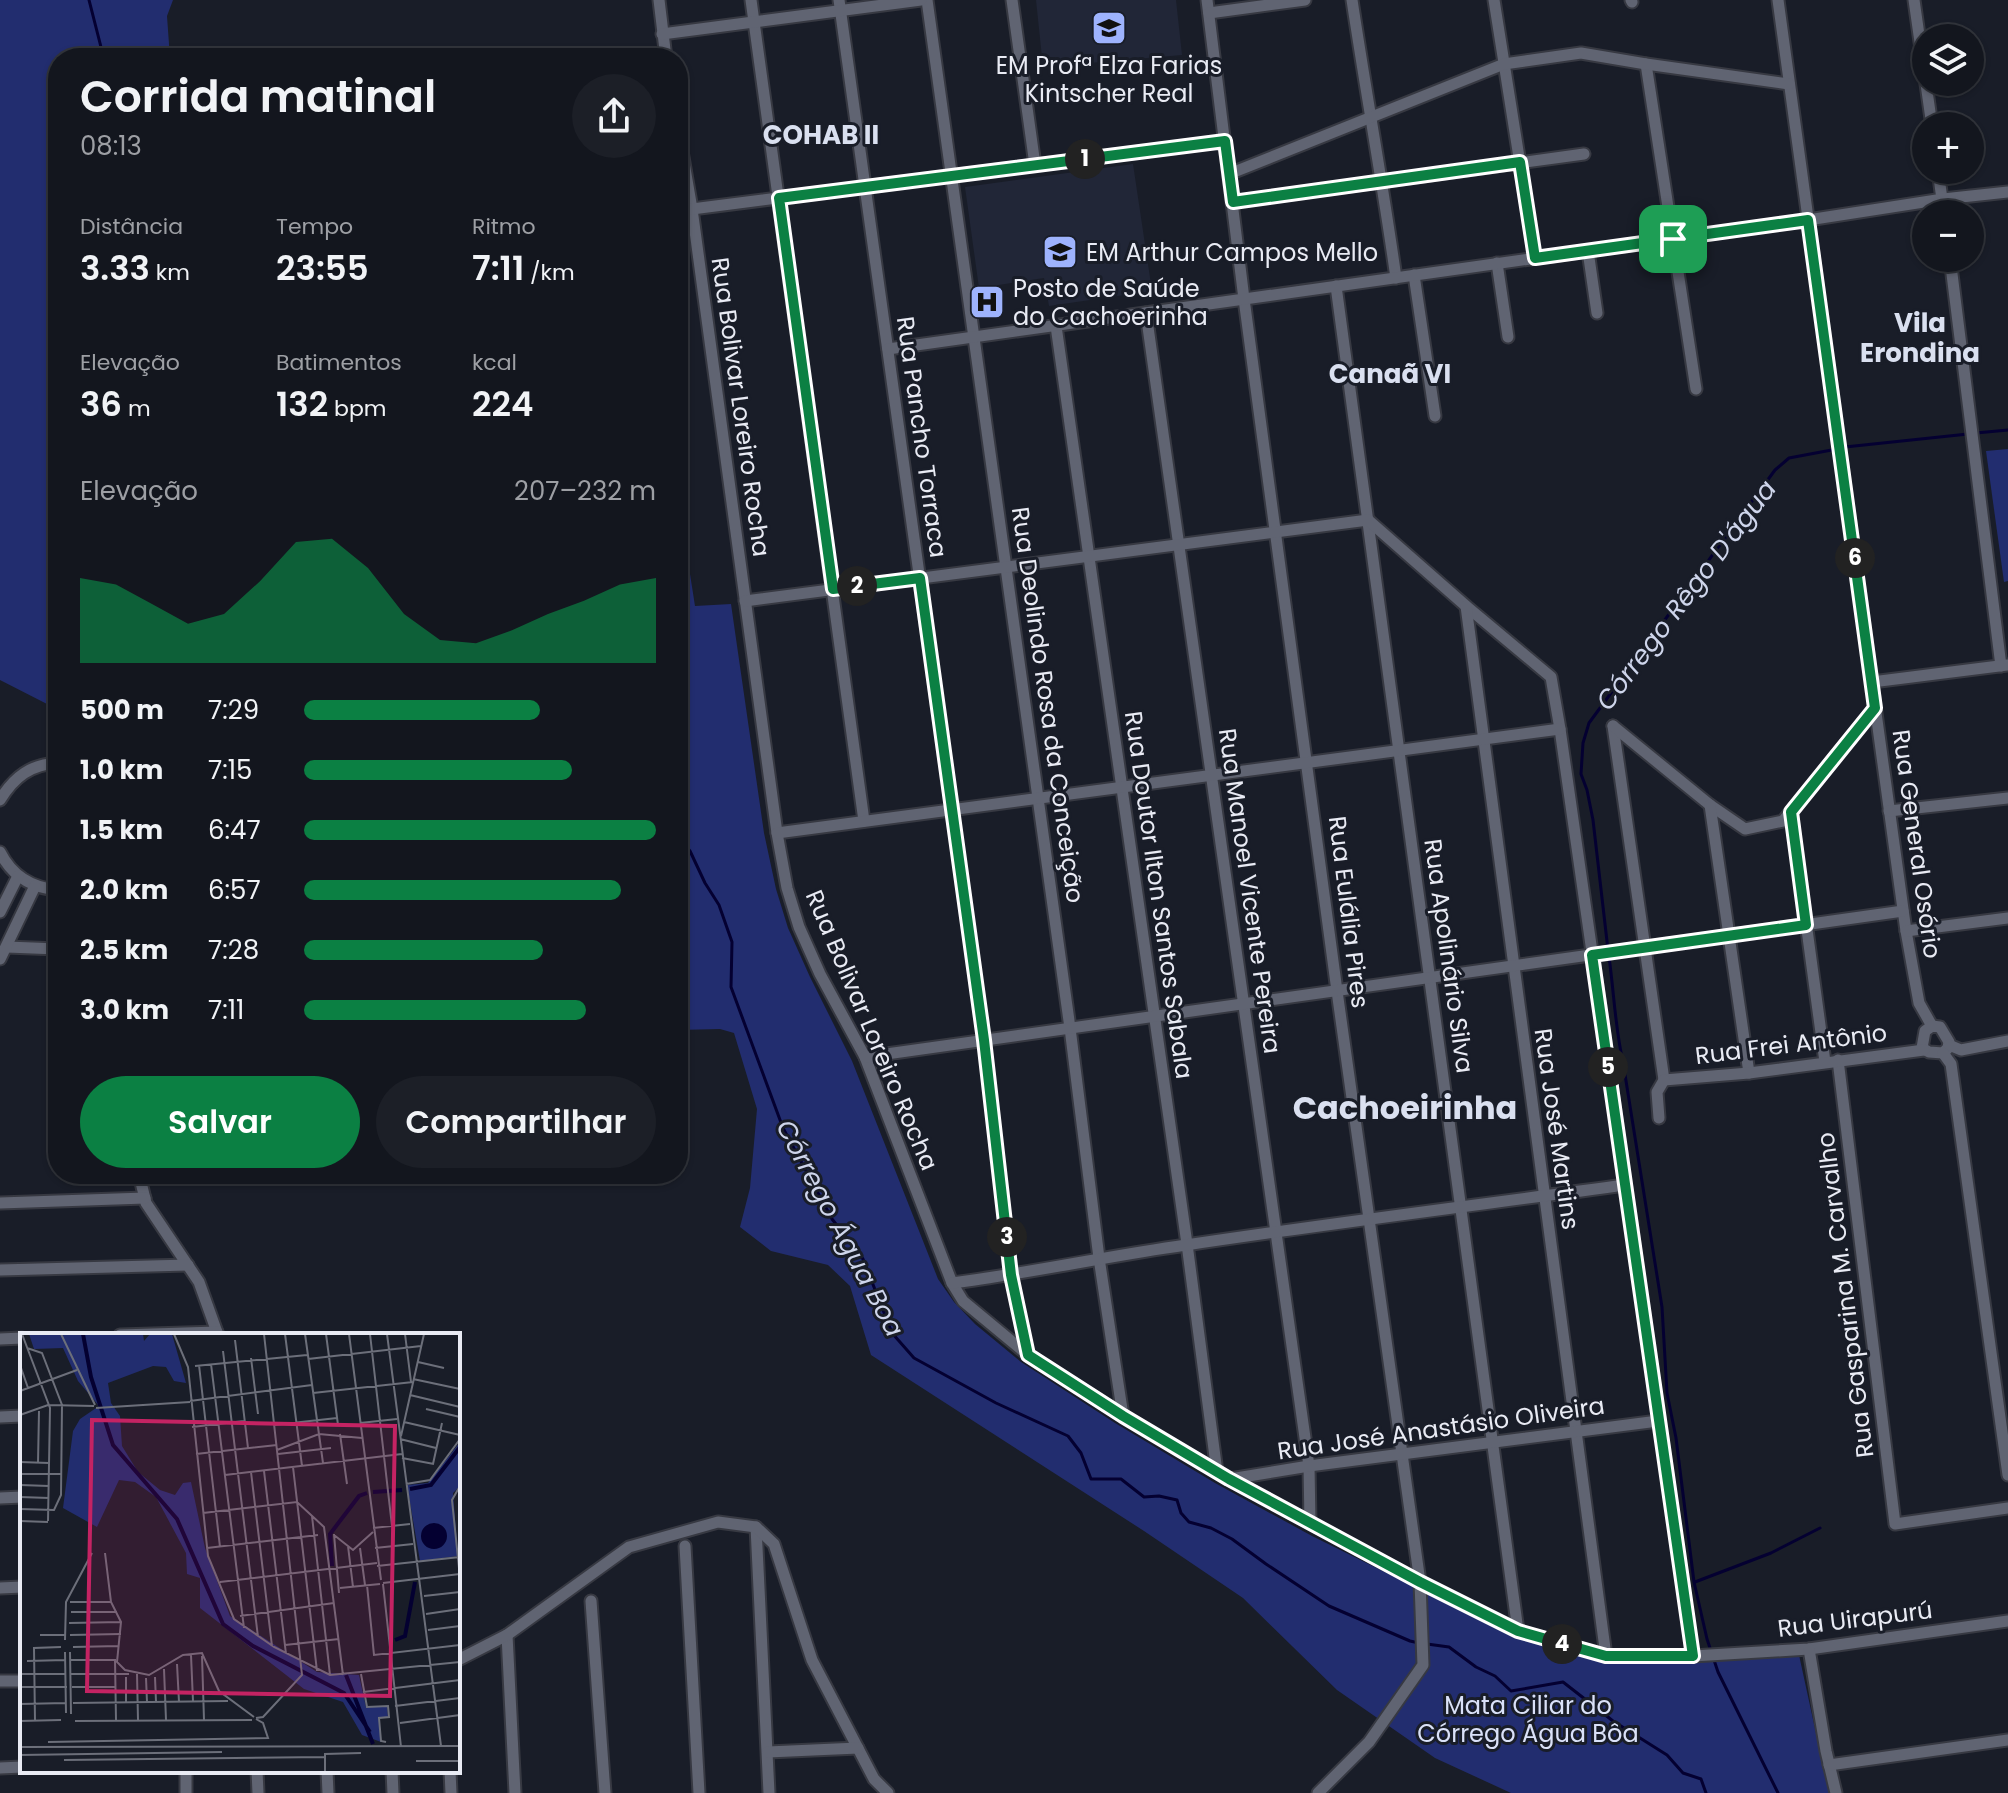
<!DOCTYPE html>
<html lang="pt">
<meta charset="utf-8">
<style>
body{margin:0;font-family:Poppins,sans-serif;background:#1c1f27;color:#f1f3f6;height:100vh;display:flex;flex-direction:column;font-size:30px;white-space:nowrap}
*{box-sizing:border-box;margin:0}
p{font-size:26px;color:#9d9fa4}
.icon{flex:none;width:44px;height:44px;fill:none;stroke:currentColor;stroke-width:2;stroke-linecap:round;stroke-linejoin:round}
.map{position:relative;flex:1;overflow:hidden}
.sheet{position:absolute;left:48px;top:48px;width:640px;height:1136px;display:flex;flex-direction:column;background:#13161e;border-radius:32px;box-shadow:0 2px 6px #0004,0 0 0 2px #32353c}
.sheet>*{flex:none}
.controls{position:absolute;left:1912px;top:24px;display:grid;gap:16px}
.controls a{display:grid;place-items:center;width:72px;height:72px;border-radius:50%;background:#13161e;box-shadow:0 2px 6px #0004,0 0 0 2px #32353c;font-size:40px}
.pin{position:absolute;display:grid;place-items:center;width:68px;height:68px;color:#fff;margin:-34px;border-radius:16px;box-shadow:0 4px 12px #0006}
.km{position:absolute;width:40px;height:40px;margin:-20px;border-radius:50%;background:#222;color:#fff;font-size:22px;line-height:40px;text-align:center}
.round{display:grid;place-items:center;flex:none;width:84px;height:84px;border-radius:42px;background:#1c1f27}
.head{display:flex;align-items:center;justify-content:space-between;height:136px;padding:0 32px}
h1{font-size:44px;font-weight:600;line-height:60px}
.figures{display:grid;grid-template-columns:repeat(3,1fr);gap:12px;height:136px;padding:8px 32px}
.figures div{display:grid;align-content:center}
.figures b{font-size:34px;font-weight:600}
.figures small{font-size:22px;font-weight:400}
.figures p{font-size:22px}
.chart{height:224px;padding:16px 32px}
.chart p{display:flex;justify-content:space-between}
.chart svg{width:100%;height:144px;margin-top:8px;fill:#0b8043;opacity:.7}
.cta{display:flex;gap:16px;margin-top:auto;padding:16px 32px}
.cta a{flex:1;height:92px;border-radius:48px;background:#0b8043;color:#fff;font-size:32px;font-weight:600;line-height:92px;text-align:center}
.cta a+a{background:#1c1f27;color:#f1f3f6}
ul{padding:0 32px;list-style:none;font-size:26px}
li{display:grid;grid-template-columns:128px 96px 1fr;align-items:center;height:60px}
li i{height:20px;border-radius:10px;background:#0b8043}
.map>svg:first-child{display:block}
.built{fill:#212637}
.green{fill:#222d6f}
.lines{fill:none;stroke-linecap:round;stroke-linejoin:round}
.stream{stroke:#040031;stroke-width:3}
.minor-casing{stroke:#373942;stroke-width:15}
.minor{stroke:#606472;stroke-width:11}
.route-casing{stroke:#fff;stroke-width:16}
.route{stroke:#0b8043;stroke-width:10}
.labels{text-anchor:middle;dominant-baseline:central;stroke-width:6;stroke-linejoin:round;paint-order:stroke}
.poi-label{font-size:24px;fill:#e9ebf4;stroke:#191d28;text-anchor:start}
.street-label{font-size:24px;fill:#e9ebf4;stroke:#191d28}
.park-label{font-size:24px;fill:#dae1f8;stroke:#191d28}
.neighbourhood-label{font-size:26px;font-weight:bold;fill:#dae0f0;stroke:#191d28}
.water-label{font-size:26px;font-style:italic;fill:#ced5eb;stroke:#191d28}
.district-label{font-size:32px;font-weight:bold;fill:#dae0f0;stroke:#191d28}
.inset-river{fill:none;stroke:#040031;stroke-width:4}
.inset-road{fill:none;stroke:#6c6f7a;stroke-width:2}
.view{fill:#c42363;fill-opacity:0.15;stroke:#c42363;stroke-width:4}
.inset-edge{fill:none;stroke:#e9ebf4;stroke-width:4}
</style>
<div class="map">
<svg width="2008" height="1793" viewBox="0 0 2008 1793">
<rect width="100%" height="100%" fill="#191d28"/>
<g class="built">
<path d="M1036,0h140l6,55 -139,12z"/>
<path d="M1133,164l19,127 -103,15 -5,-28 -65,10 -14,-101z"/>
</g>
<g class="green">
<path d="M0,0h173l-6,16 3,42h-112v621l-11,25 -47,-24z"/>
<path d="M2008,449v132l-4,1 -18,-131z"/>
<path d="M678,497l17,109 36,-2 33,229 12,56 12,39 22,49 42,84 86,218 16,23 21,22 46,38 94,61 100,60 97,53 206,102 89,23 192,-6 30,138h-318l-76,-35 -98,-68 -94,-92 -99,-67 -273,-176 -21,-69 -22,-21 -57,-14 -31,-24 10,-39 7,-79 -23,-76 -14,-4 -42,1z"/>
</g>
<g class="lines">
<g class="stream">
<path d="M89,0l13,51 7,7"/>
<path d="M1976,433l32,-3"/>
<path d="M1845,447l123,-13"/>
<path d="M678,837l12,14 15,32 14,22 13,37 -1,45 52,141 49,91 31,40 29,74 22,25 82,45 72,33 13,17 10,26h30l23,18 15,-1 18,4 4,13 8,9 22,6 21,11 34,25 63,42 81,35 9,2"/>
<path d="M1608,950l-15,-130 -6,-30 -6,-16 2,-31 6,-20 186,-253 14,-12 48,-9"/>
<path d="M1609,957c5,35 6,71 14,105l39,245 5,86 9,45 18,144 13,57 11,33 60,121"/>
<path d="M1695,1582l76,-29 49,-25"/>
<path d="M1427,1644l22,3 27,20 19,9 16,15 52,-9 50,39 54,34 16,18 18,6 5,14"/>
</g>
<g class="minor-casing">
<g id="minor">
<path d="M659,0l7,58"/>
<path d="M751,0l113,821"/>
<path d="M839,0l145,1040 27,235 17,80"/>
<path d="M927,0l143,1028 29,230 24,158"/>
<path d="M1012,0l23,165"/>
<path d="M1207,0l37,299 93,692 83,591 3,83 -54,77 -51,51"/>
<path d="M1352,0c14,93 31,185 44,278"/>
<path d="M1494,0l41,258"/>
<path d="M1631,0l1,2"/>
<path d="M1778,0l128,931 13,72 13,23"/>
<path d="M1914,0l18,126"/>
<path d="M1209,13l96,-13"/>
<path d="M662,34l259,-34"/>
<path d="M1646,64l50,325"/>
<path d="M678,128l14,81 85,624 10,55 12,39 21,47 45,83 87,226 11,18 65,54 95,61 106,63 81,44 110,59 98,49 88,25h87l116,-7 199,-28"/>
<path d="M1938,170l6,44"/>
<path d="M1229,174l275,-110 77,-11 65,11 143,20"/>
<path d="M1233,202l351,-48"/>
<path d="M692,209l533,-68"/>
<path d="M1588,251l9,62"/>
<path d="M1950,258l51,408"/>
<path d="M1497,263l11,74"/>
<path d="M1414,275l21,141"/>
<path d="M1336,286l182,1345"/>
<path d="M1146,313l163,1153 1,57"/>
<path d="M1056,326l131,918 30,228"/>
<path d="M888,349l920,-129 135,-21 65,-7"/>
<path d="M745,601l623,-81 98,86 85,71 9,52 133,927"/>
<path d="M1466,606l140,1050"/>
<path d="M1872,682l135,-17"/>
<path d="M1613,726l51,354"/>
<path d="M1613,726l97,79 35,24 38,-8 92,-113"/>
<path d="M0,800c14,-23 31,-36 58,-37"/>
<path d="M1710,805l39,268"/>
<path d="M1889,811l119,-13"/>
<path d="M1791,812l34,250"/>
<path d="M777,833l783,-104"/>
<path d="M0,852c12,24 31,36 58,38"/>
<path d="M0,912l18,-36"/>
<path d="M1906,931l102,-13"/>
<path d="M7,947l51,2"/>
<path d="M0,959l35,-73"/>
<path d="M1932,1026l8,1 9,15 -1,6 -5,5 -14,-1 -7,-4 3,-17z"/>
<path d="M1949,1045l12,5 47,-9"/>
<path d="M1943,1053l8,11 57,411"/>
<path d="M865,1057l1038,-146"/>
<path d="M1838,1060l57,464 113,-16"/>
<path d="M1664,1080l85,-7 175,-23"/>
<path d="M1659,1118l-2,-26 7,-12"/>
<path d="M139,1174l7,29 53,79 19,53"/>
<path d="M0,1203l145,-5"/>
<path d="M0,1270l188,-5"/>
<path d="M952,1283c78,-10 156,-27 234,-38 146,-22 292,-40 439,-60"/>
<path d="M120,1335l97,-3"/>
<path d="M0,1339l22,-1"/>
<path d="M0,1417l22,-1"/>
<path d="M1230,1479l79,-13 349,-45"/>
<path d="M0,1498l22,-1"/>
<path d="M756,1527l13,266"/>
<path d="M685,1546l14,247"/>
<path d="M0,1588l22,-1"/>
<path d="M591,1601l14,192"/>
<path d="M507,1635l8,158"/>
<path d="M1809,1649l17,102 10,42"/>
<path d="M458,1660l49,-25 122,-88 89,-25 38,5 18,17 38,116 62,119 14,14"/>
<path d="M0,1681h22"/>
<path d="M768,1752l90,-4"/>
<path d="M1829,1765l179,-25"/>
<path d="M0,1768l22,-1"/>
<path d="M186,1771v22"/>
<path d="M257,1771l1,22"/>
<path d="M327,1771l1,22"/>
<path d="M392,1771l1,22"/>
<path d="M450,1771l1,22"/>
</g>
</g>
<use href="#minor" class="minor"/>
</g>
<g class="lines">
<g class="route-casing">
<path id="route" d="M1225,141l8,61 287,-40 15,96 273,-38 67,488 -84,104 15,113 -214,30 101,701h-87l-88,-25 -98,-49 -191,-103 -106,-63 -95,-61 -17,-80 -27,-235 -64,-462 -87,11 -54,-391z"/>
</g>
<use href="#route" class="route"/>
</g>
<defs>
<g id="school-square" transform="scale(1.8)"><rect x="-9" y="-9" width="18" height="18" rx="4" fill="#9eb3fd" stroke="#191d28"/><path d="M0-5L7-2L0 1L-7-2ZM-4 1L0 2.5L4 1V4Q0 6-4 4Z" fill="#111"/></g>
<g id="hospital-square" transform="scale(1.8)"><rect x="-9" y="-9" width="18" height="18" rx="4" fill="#9eb3fd" stroke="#191d28"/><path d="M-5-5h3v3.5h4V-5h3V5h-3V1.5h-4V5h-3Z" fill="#111"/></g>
</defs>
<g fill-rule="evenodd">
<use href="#school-square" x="1109" y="28"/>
<use href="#school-square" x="1060" y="252"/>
<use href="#hospital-square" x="987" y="302"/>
</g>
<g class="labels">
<g class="poi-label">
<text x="1109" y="65" text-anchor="middle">EM Profª Elza Farias<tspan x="1109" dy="28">Kintscher Real</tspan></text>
<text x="1086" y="252">EM Arthur Campos Mello</text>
<text x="1013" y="288">Posto de Saúde<tspan x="1013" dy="28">do Cachoerinha</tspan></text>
</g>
<g class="street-label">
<text transform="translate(741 407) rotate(82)">Rua Bolivar Loreiro Rocha</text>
<text transform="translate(922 437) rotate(82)">Rua Pancho Torraca</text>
<text transform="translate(1048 705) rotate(82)">Rua Deolindo Rosa da Conceição</text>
<text transform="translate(1917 844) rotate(82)">Rua General Osório</text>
<text transform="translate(1250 891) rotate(82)">Rua Manoel Vicente Pereira</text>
<text transform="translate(1159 895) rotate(82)">Rua Doutor Ilton Santos Sabala</text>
<text transform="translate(1349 912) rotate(83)">Rua Eulália Pires</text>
<text transform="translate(1449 956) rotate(82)">Rua Apolinário Silva</text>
<text transform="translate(872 1030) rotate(67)">Rua Bolivar Loreiro Rocha</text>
<text transform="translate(1791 1044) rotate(-7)">Rua Frei Antônio</text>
<text transform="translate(1557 1129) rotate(82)">Rua José Martins</text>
<text transform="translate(1845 1295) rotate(-97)">Rua Gasparina M. Carvalho</text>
<text transform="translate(1441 1428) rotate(-8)">Rua José Anastásio Oliveira</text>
<text transform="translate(1855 1619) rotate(-7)">Rua Uirapurú</text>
</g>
<g class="park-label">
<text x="1528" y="1705">Mata Ciliar do<tspan x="1528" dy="28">Córrego Água Bôa</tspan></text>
</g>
<g class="neighbourhood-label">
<text x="821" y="135">COHAB II</text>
<text x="1920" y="323">Vila<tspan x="1920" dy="30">Erondina</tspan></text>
<text x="1390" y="374">Canaã VI</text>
</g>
<g class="water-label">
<text transform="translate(1686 595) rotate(-53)">Córrego Rêgo D'água</text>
<text transform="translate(840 1228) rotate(62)">Córrego Água Boa</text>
</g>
<g class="district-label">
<text x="1405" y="1107">Cachoeirinha</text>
</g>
</g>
<g transform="translate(20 1333)">
<rect width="440" height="440" fill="#191d28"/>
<path d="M9,1h114l1,7 6,-7h22l14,49 -12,-2 -8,-14 -13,-1 -45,17 3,20 9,13 2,30 16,26 22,18 15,5 8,-12 8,-1 14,66 25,68 87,56 42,3 7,32 21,-1 1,11 -9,1 2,24 -19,-7 -19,-33 -39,-13 -104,-81v-30l-13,-4 -1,-21 -30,-56 -21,-15 -16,-2 -22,47 -34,-19 10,-77 7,-12 19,-13 -21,-25 -15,-33 -29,1zM440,109v44l-7,7 5,63 -38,5 -13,-76 21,-2z" fill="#222d6f"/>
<path d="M401 203a13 13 0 1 1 26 0a13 13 0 1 1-26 0Z" fill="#040031"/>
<path class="inset-river" d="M63,1l8,43 22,68 64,74 46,105 30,22 91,47 26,39M390,156l21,-4 29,-38M353,159l29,-2M312,233l-2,-32 29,-38 8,-3M375,307l10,-4 10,-54M326,342l27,69"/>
<path class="inset-road" d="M2,1l28,74 -2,113M41,1l34,71M154,1l14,33 20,189 26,63 40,28 56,28 130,-13M265,1l17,132M285,1l18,129M306,1l12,91M329,1l32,246M350,1l22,192M367,1l54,412M385,1l6,48M215,7l13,108M203,18l35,286M231,25l7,56M288,26l113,-13M398,29l26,6M191,31l33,264M0,32l8,23M179,32l21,182M175,33l112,-11M393,46l47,10M0,58l57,-21M293,60l100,-11M390,62l50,12M170,68l122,-16M76,75l94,-6M406,76l34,8M0,82l28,-10 46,1M384,89l56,13M340,90l37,-4M254,92l63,-7M172,94l52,-6M320,101l7,50M381,103l23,-102M380,106l36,9M257,117l42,-16 43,4M176,121l81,-9M258,121l53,-6M382,125l32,6M0,129l29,1M18,130l1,-52M413,131l9,-41M273,134l24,204M244,138l22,183M231,139l21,174M0,141h41M205,142l177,-21M386,151l24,-4 30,-41M0,152l29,1M440,153l-8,14 8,78M0,164l29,1M0,176l34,1 7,-15 1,-90 -20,-52 -15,-5M183,180l94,-11 27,25 19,148M292,183l18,159M0,188l28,1M353,195l37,-4M314,201l5,59M314,202l19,15 20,-18M328,213l5,41M187,215l111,-13M340,215l5,37M355,215l38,-4M85,220l6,49 10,20 -4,40 8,8 24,5 34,-20 19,-2 17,38 35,26M357,233l83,-9M200,249l157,-19M363,250l77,-9M363,251l18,163M347,252l7,70 86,-10M320,255l40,-4M404,263l36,-4M50,269h41M51,279h46M406,281l34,-5M220,283l94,-13M49,290l52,-1M408,297l32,-4M20,302h26M50,302l51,-1M45,307l1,-38 26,-49M265,312l54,-6M53,314l46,-1M45,319l1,61M50,319l1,62M171,322l2,46M182,323l2,64M51,327h45M95,327l1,60M7,328l38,-1M157,331l2,38M144,336l2,51M0,341h46M50,341h59M117,341l1,46M341,341l6,33 21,-1 1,11 -10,1 2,23 5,1M106,344v25M135,344l1,25M126,345l1,24M0,354h47M52,354h43M343,359l97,-12M53,370l155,-2M0,371l46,-1M375,373l65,-8M236,385l7,-1 39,-42 -38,-341M0,388l41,-1M15,388l-1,-73 27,-1M55,388l177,-1M380,390l60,-8M28,409l220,-4 -5,-15 -7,-4M0,414l440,-1M0,422l202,-3M44,427l261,-3M396,428h44M305,439v-18l36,-1"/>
<path class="view" d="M72,87l303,6 -5,270 -303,-5z"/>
<rect width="440" height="440" class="inset-edge"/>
</g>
</svg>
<div class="controls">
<a><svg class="icon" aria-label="layers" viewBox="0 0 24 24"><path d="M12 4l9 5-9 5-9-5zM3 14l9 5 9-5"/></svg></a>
<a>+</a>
<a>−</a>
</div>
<div class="pin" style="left:1673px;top:239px;background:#1e9e55"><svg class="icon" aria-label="arrive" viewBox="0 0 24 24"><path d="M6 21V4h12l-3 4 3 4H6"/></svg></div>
<b class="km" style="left:1085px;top:159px">1</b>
<b class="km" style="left:857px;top:586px">2</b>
<b class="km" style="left:1007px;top:1237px">3</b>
<b class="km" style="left:1562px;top:1644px">4</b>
<b class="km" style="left:1608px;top:1067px">5</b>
<b class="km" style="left:1855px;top:558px">6</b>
<section class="sheet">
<div class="head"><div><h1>Corrida matinal</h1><p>08:13</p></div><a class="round"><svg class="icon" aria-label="share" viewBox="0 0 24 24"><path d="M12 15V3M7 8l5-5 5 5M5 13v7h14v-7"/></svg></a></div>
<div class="figures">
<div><p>Distância</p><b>3.33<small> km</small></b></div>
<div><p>Tempo</p><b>23:55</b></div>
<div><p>Ritmo</p><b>7:11<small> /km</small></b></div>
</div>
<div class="figures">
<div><p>Elevação</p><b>36<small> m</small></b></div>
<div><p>Batimentos</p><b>132<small> bpm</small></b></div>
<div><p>kcal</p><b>224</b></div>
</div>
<div class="chart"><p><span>Elevação</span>207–232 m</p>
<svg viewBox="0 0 160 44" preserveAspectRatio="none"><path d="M0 44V18L10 20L20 26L30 32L40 29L50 19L60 7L70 6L80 15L90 29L100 37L110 38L120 34L130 29L140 25L150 20L160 18V44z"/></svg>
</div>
<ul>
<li><b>500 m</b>7:29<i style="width:67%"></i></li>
<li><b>1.0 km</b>7:15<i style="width:76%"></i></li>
<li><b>1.5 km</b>6:47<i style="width:100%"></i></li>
<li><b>2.0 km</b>6:57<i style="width:90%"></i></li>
<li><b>2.5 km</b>7:28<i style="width:68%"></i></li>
<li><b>3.0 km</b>7:11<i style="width:80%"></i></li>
</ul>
<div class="cta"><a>Salvar</a><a>Compartilhar</a></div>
</section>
</div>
